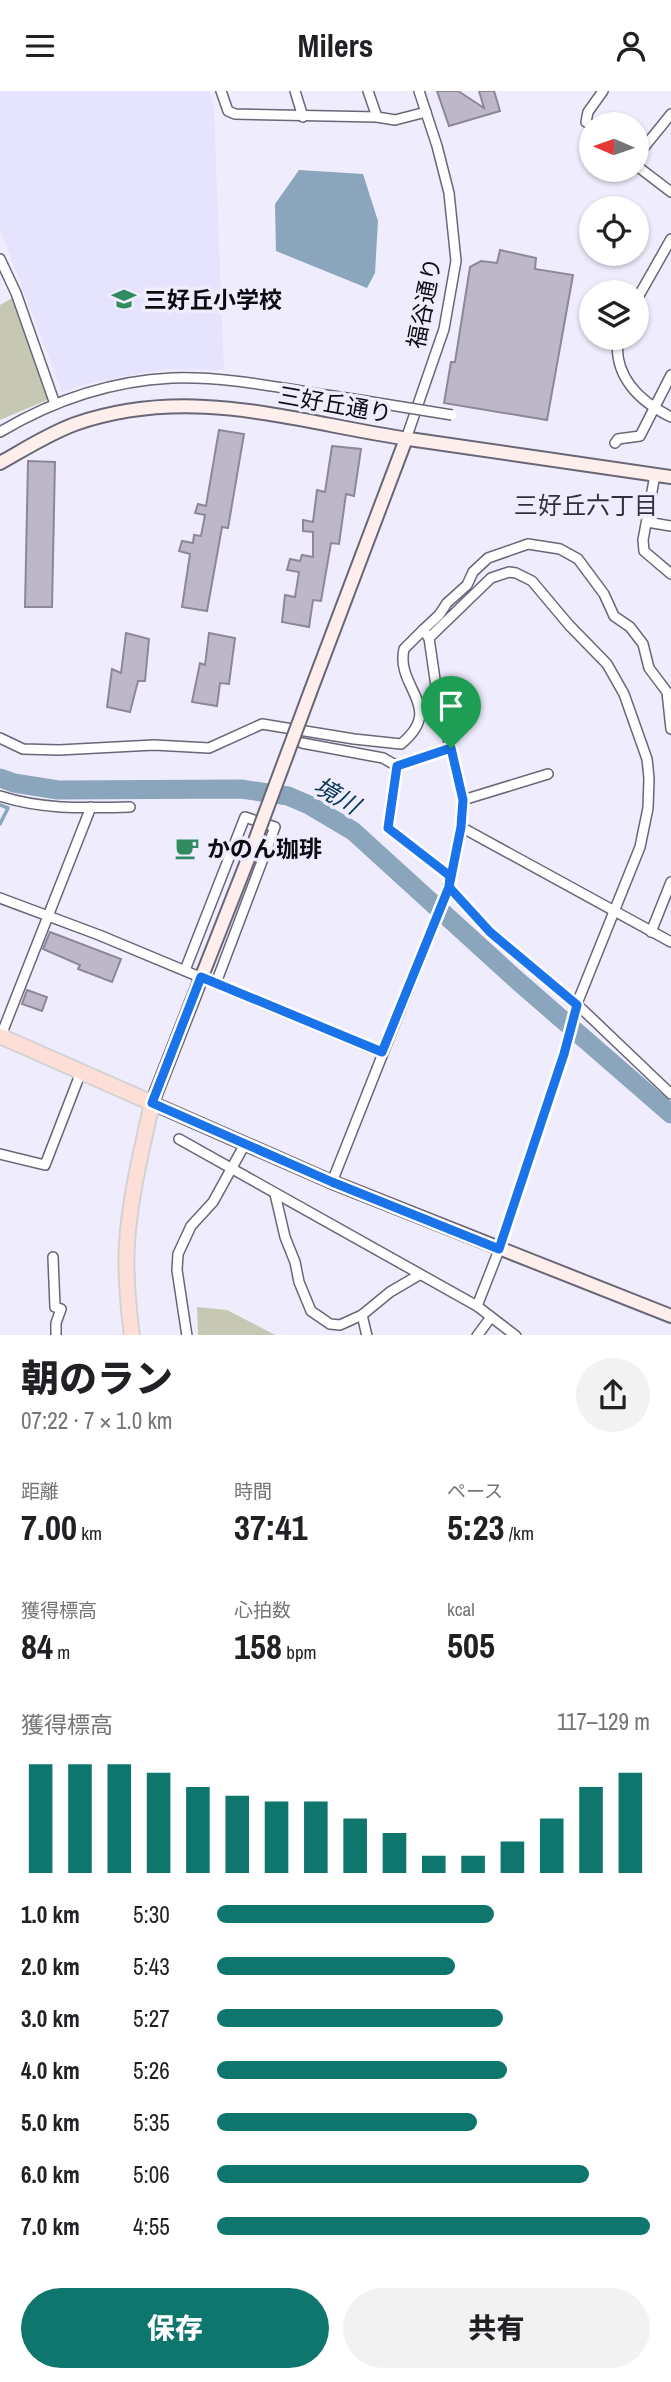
<!DOCTYPE html>
<html lang="ja">
<meta charset="utf-8">
<style>
body{margin:0;font-family:"Archivo Narrow","Noto Sans JP",sans-serif;background:#f2f2f2;color:#202124;height:100vh;display:flex;flex-direction:column;font-size:26px;white-space:nowrap}
*{box-sizing:border-box;margin:0}
p{font-size:23px;color:#757577}
.icon{flex:none;width:38px;height:38px;fill:none;stroke:currentColor;stroke-width:2;stroke-linecap:round;stroke-linejoin:round}
.map{position:relative;height:1244px;overflow:hidden}
.drawer{display:flex;flex-direction:column;background:#fff;flex:1}
.drawer>*{flex:none}
.needle{width:46px;rotate:272deg}
.buttons{position:absolute;left:579px;top:21px;display:grid;gap:14px}
.buttons a{display:grid;place-items:center;width:70px;height:70px;border-radius:50%;background:#fff;box-shadow:0 2px 5px #0004;font-size:35px}
.pin{position:absolute;display:grid;place-items:center;width:60px;height:60px;color:#fff;margin:-72px -30px;border-radius:50% 50% 50% 0;rotate:-45deg;box-shadow:0 0 7px #0007}
.pin .icon{rotate:45deg}
.round{display:grid;place-items:center;flex:none;width:74px;height:74px;border-radius:37px;background:#f2f2f2}
.overview{display:flex;align-items:center;justify-content:space-between;height:119px;padding:0 21px}
h1{font-size:38px;font-weight:800;line-height:52px}
.figures{display:grid;grid-template-columns:repeat(3,1fr);gap:10px;height:119px;padding:7px 21px}
.figures div{display:grid;align-content:center}
.figures b{font-size:35px;font-weight:800}
.figures small{font-size:19px;font-weight:400}
.figures p{font-size:19px}
.chart{height:196px;padding:14px 21px}
.chart p{display:flex;justify-content:space-between}
.chart svg{width:100%;height:126px;margin-top:7px;stroke:#0f766e;stroke-width:6}
.primary-button{display:flex;gap:14px;margin-top:auto;padding:14px 21px}
.primary-button a{flex:1;height:80px;border-radius:42px;background:#0f766e;color:#fff;font-size:28px;font-weight:800;line-height:80px;text-align:center}
.primary-button a+a{background:#f2f2f2;color:#202124}
ul{padding:0 21px;list-style:none;font-size:23px}
li{display:grid;grid-template-columns:112px 84px 1fr;align-items:center;height:52px}
li i{height:18px;border-radius:9px;background:#0f766e}
header{display:flex;justify-content:space-between;align-items:center;height:91px;padding:0 21px;background:#fff;font-size:32px;font-weight:800}
.map>svg:first-child{display:block}
.built{fill:#e6e3fe}
.green{fill:#c6c8b3}
.water{fill:#8ba5bc}
.lines{fill:none;stroke-linecap:round;stroke-linejoin:round}
.stream{stroke:#8ba5bc;stroke-width:3.5}
.river{stroke:#8ba5bc;stroke-width:19}
.building{fill:#bdb7c9;stroke:#8d8798;stroke-width:2}
.street-casing{stroke:#686677;stroke-width:12}
.secondary-casing{stroke:#686677;stroke-width:16}
.primary-casing{stroke:#d3d3d4;stroke-width:18}
.street{stroke:#fff;stroke-width:9}
.secondary{stroke:#feefec;stroke-width:12}
.primary{stroke:#fedfd8;stroke-width:14}
.street-bridge-casing{stroke:#686677;stroke-width:12;stroke-linecap:butt}
.secondary-bridge-casing{stroke:#686677;stroke-width:16;stroke-linecap:butt}
.street-bridge{stroke:#fff;stroke-width:9}
.secondary-bridge{stroke:#feefec;stroke-width:12}
.route-casing{stroke:#fff;stroke-width:14}
.route{stroke:#1a73e8;stroke-width:9}
.labels{text-anchor:middle;dominant-baseline:central;stroke-width:7;stroke-linejoin:round;paint-order:stroke}
.poi-label{font-size:23px;font-weight:bold;fill:#0c0b11;stroke:#efedfd;text-anchor:start}
.street-label{font-size:23px;fill:#0c0b11;stroke:#efedfd}
.neighbourhood-label{font-size:24px;fill:#312f3d;stroke:#efedfd}
.water-label{font-size:24px;font-style:italic;fill:#073656;stroke:#efedfd}
</style>
<header><svg class="icon" aria-label="menu" viewBox="0 0 24 24"><path d="M4 6h16M4 12h16M4 18h16"/></svg>Milers<svg class="icon" aria-label="person" viewBox="0 0 24 24"><circle cx="12" cy="8" r="4"/><path d="M4 21q1-7 8-7t8 7"/></svg></header>
<div class="map">
<svg width="671" height="1245" viewBox="0 0 671 1245">
<rect width="100%" height="100%" fill="#efedfd"/>
<path class="built" d="M0,0h209l5,17 10,262 -56,-1 -74,13 -32,10 -62,-163z"/>
<g class="green">
<path d="M14,206l38,101 -52,22v-115z"/>
<path d="M197,1216l30,3 48,25h-77z"/>
</g>
<path class="water" d="M299,79l64,4 15,47 -3,52 -8,15 -91,-37 -1,-47z"/>
<g class="lines">
<path class="stream" d="M0,714l8,3 -8,16"/>
<path class="river" d="M0,687l14,5 44,7 183,-1 47,7 21,9 44,26 166,151 152,132"/>
</g>
<g class="building">
<path d="M437,0h21l26,17 -5,-17h15l6,20 -51,15z"/>
<path d="M500,159l36,8 -1,11 38,6 -26,145 -103,-17 7,-41h4l15,-95 11,-6 16,2z"/>
<path d="M219,339l25,4 -16,94 -6,-1 -15,84 -25,-4 8,-53 -11,-3 3,-10 11,2 1,-8 7,1 4,-21 -10,-2 3,-9 8,2z"/>
<path d="M332,355l29,3 -7,47 -8,-2 -7,50 -8,-1 -10,58 -8,-1 -4,27 -27,-5 3,-27 10,2 4,-25 -12,-2 3,-11 10,2 2,-6 11,2v-25l-10,-1v-11l10,2 4,-32 8,2z"/>
<path d="M28,370l27,1 -3,145h-27z"/>
<path d="M126,542l23,6 -4,42h-7l-8,31 -23,-5 5,-38 9,4z"/>
<path d="M209,542l26,5 -6,46 -9,-1 -3,23 -25,-4 8,-39 5,2z"/>
<path d="M50,841l71,27 -9,23 -34,-13 2,-4 -37,-16z"/>
<path d="M27,899l20,7 -5,14 -20,-7z"/>
</g>
<g class="lines">
<g class="street-casing">
<g id="street">
<path d="M221,0l7,20 7,3 142,3 18,3 31,-8"/>
<path d="M295,0l8,26"/>
<path d="M368,0l9,26"/>
<path d="M592,35l-6,-4 2,-10 15,-21"/>
<path d="M637,65l34,-42"/>
<path d="M637,75l34,26"/>
<path d="M0,168l16,34 39,111"/>
<path d="M637,208l34,-60"/>
<path d="M618,247c-5,38 21,63 53,79"/>
<path d="M0,341c52,-31 110,-51 172,-54 58,-2 117,12 175,20"/>
<path d="M406,348l38,-110 12,-68 -7,-68 -12,-47 -18,-55"/>
<path d="M615,352l3,-4 22,-3 31,-61"/>
<path d="M655,384l-12,65 1,11 27,23"/>
<path d="M647,431l24,4"/>
<path d="M423,539l16,-15 8,-12 20,-18 6,-13 15,-14 40,-14 32,5 18,10 26,35 10,22 16,11 13,17 6,24 18,24 4,37"/>
<path d="M0,647l23,11 36,1 95,-5 55,3 53,-24 92,15 47,5c45,-37 -6,-56 3,-95l19,-19 6,8"/>
<path d="M302,652l81,15 14,8 54,-18"/>
<path d="M397,675l-9,62 62,47"/>
<path d="M0,705c43,14 86,12 130,11"/>
<path d="M463,709l85,-26"/>
<path d="M461,736l210,115"/>
<path d="M449,795l41,46 93,78 88,84"/>
<path d="M0,807l99,37 283,118"/>
<path d="M651,841l20,-50"/>
<path d="M185,879l60,-153 30,10 -59,156"/>
<path d="M0,947l91,-231"/>
<path d="M179,1048l298,167 39,30"/>
<path d="M0,1063l45,11 36,-93"/>
<path d="M332,1091l115,-290 14,-65 2,-27 -26,-107 -8,-55 62,-60 18,-6 7,1 16,8 37,44 38,39 17,30 23,65 2,19 -1,30 -8,39 -62,154 -14,53 -65,196 -22,56"/>
<path d="M275,1103l10,43 10,25 4,20 12,29 19,13 10,1 22,-10 28,-23 29,-17"/>
<path d="M53,1166l2,50 6,2 -5,14v13"/>
<path d="M362,1224l5,21"/>
<path d="M187,1245l-10,-66 1,-16 13,-28 22,-24 32,-58"/>
<path d="M477,1245l14,-19"/>
</g>
</g>
<g class="secondary-casing">
<g id="secondary">
<path d="M0,372c25,-14 48,-29 75,-39 116,-40 219,-2 334,15 87,13 175,25 262,38"/>
<path d="M311,599l95,-251"/>
<path d="M250,763l-98,249 180,79 339,134"/>
</g>
</g>
<g class="primary-casing">
<path id="primary" d="M0,945l152,67c-10,46 -22,93 -25,140 -2,31 1,62 5,93"/>
</g>
<use href="#street" class="street"/>
<use href="#secondary" class="secondary"/>
<use href="#primary" class="primary"/>
<g class="street-bridge-casing">
<path id="street-bridge" d="M347,307l105,17"/>
</g>
<g class="secondary-bridge-casing">
<path id="secondary-bridge" d="M250,763l61,-164"/>
</g>
<use href="#street-bridge" class="street-bridge"/>
<use href="#secondary-bridge" class="secondary-bridge"/>
</g>
<g class="lines">
<g class="route-casing">
<path id="route" d="M451,657l12,52 -2,27 -12,60 -67,165 -181,-75 -49,126 180,79 167,67 65,-195 13,-49 -87,-73 -41,-45 1,-11 -62,-48 9,-62 54,-18"/>
</g>
<use href="#route" class="route"/>
</g>
<defs>
<g id="school-bare" transform="scale(1.89)"><path d="M0-5L7-2L0 1L-7-2ZM-4 1L0 2.5L4 1V4Q0 6-4 4Z" fill="#318b61" stroke="#efedfd" stroke-width="2.5" paint-order="stroke"/></g>
<g id="cafe-bare" transform="scale(1.89)"><path d="M-5.5-4.5H6V0H3Q3 3.5 0 3.5H-2.5Q-5.5 3.5-5.5 0ZM3-3.2v2h1.7v-2ZM-6 4.5H4V6H-6Z" fill="#318b61" stroke="#efedfd" stroke-width="2.5" paint-order="stroke"/></g>
</defs>
<g fill-rule="evenodd">
<use href="#school-bare" x="124" y="208"/>
<use href="#cafe-bare" x="187" y="757"/>
</g>
<g class="labels">
<g class="poi-label">
<text x="144" y="208">三好丘小学校</text>
<text x="207" y="757">かのん珈琲</text>
</g>
<g class="street-label">
<text transform="translate(424 212) rotate(-79)">福谷通り</text>
<text transform="translate(335 313) rotate(10)">三好丘通り</text>
</g>
<g class="neighbourhood-label">
<text x="586" y="414">三好丘六丁目</text>
</g>
<g class="water-label">
<text transform="translate(337 704) rotate(30)">境川</text>
</g>
</g>
</svg>
<div class="buttons">
<a><svg class="needle" viewBox="-14 -14 28 28"><path d="M0-13l5 13h-10z" fill="#e53935"/><path d="M0 13l5-13h-10z" fill="#757577"/></svg></a>
<a><svg class="icon" aria-label="locate" viewBox="0 0 24 24"><circle cx="12" cy="12" r="6"/><path d="M12 2v4M12 18v4M2 12h4M18 12h4"/></svg></a>
<a><svg class="icon" aria-label="layers" viewBox="0 0 24 24"><path d="M12 4l9 5-9 5-9-5zM3 14l9 5 9-5"/></svg></a>
</div>
<div class="pin" style="left:451px;top:657px;background:#1e9e55"><svg class="icon" aria-label="arrive" viewBox="0 0 24 24"><path d="M6 21V4h12l-3 4 3 4H6"/></svg></div>
</div>
<section class="drawer">
<div class="overview"><div><h1>朝のラン</h1><p>07:22 · 7 × 1.0 km</p></div><a class="round"><svg class="icon" aria-label="share" viewBox="0 0 24 24"><path d="M12 15V3M7 8l5-5 5 5M5 13v7h14v-7"/></svg></a></div>
<div class="figures">
<div><p>距離</p><b>7.00<small> km</small></b></div>
<div><p>時間</p><b>37:41</b></div>
<div><p>ペース</p><b>5:23<small> /km</small></b></div>
</div>
<div class="figures">
<div><p>獲得標高</p><b>84<small> m</small></b></div>
<div><p>心拍数</p><b>158<small> bpm</small></b></div>
<div><p>kcal</p><b>505</b></div>
</div>
<div class="chart"><p><span>獲得標高</span>117–129 m</p>
<svg viewBox="0 0 160 44" preserveAspectRatio="none"><path d="M5 44V6M15 44V6M25 44V6M35 44V9M45 44V14M55 44V17M65 44V19M75 44V19M85 44V25M95 44V30M105 44V38M115 44V38M125 44V33M135 44V25M145 44V14M155 44V9"/></svg>
</div>
<ul>
<li><b>1.0 km</b>5:30<i style="width:64%"></i></li>
<li><b>2.0 km</b>5:43<i style="width:55%"></i></li>
<li><b>3.0 km</b>5:27<i style="width:66%"></i></li>
<li><b>4.0 km</b>5:26<i style="width:67%"></i></li>
<li><b>5.0 km</b>5:35<i style="width:60%"></i></li>
<li><b>6.0 km</b>5:06<i style="width:86%"></i></li>
<li><b>7.0 km</b>4:55<i style="width:100%"></i></li>
</ul>
<div class="primary-button"><a>保存</a><a>共有</a></div>
</section>
